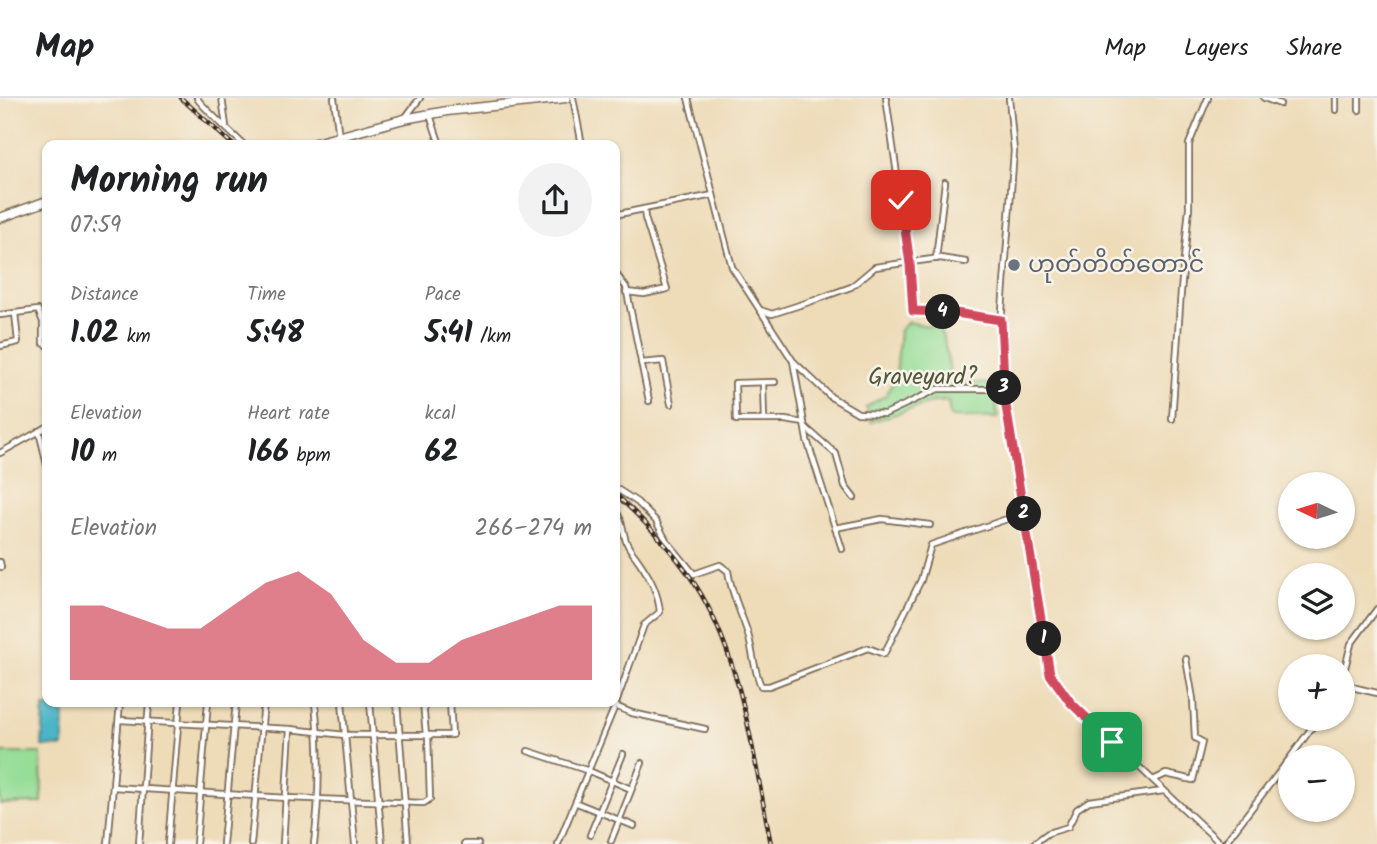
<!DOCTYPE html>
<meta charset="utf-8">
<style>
body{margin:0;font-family:Kalam,"Noto Sans Myanmar",sans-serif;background:#f2f2f2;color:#202124;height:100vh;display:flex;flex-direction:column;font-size:26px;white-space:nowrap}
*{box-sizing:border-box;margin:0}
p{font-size:23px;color:#757577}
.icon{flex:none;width:38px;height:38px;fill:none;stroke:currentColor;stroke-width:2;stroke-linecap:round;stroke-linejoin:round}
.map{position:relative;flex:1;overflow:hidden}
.drawer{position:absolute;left:42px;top:42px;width:578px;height:567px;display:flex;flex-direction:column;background:#fff;border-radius:14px;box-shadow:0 2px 5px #0004}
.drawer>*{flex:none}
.needle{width:46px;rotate:274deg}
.controls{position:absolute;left:1278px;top:374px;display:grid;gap:14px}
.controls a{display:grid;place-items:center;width:77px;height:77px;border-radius:50%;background:#fff;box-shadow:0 2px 5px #0004;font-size:35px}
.pin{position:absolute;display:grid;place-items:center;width:60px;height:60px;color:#fff;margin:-30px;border-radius:14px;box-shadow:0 4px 10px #0006}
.km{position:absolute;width:35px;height:35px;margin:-18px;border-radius:50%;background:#222;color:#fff;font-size:19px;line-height:35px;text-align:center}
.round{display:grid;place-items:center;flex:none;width:74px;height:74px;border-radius:37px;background:#f2f2f2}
.head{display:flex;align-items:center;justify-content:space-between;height:119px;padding:0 28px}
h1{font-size:38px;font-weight:700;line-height:52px}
.metrics{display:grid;grid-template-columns:repeat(3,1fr);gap:10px;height:119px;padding:7px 28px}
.metrics div{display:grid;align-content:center}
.metrics b{font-size:30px;font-weight:700}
.metrics small{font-size:19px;font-weight:400}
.metrics p{font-size:19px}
.chart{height:196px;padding:14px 28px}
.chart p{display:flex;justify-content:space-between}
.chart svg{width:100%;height:126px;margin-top:7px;fill:#d1495b;opacity:.7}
header{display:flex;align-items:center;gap:42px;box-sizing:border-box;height:98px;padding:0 35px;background:#fff;border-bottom:2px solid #e0e0e0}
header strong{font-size:33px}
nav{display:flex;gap:38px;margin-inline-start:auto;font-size:24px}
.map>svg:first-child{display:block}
.green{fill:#96dd97;stroke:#68845a;stroke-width:2}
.water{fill:#49b5c6;stroke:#427072;stroke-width:2}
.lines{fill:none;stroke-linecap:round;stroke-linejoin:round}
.minor-casing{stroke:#7a6854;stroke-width:8}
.trunk-casing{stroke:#7a6854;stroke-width:11}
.minor{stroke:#fff;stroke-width:4.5}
.trunk{stroke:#fff;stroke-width:8}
.rail-casing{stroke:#3b2a1e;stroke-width:4.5}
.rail{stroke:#f7f3e8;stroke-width:2;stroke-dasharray:5;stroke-linecap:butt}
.route-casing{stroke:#fff;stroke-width:14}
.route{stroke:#d1495b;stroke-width:9}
.worship-dot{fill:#6b7280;stroke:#f7f3e8;stroke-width:2.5}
.labels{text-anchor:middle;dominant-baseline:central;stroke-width:5;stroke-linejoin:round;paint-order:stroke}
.worship-label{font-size:24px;fill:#5b616d;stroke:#f7f3e8;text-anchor:start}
.park-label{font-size:24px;fill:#52573c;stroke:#f7f3e8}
</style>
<header>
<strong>Map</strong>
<nav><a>Map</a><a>Layers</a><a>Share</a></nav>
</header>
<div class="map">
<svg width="1377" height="746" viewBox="0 0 1377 746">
<rect width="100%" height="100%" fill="#f7f3e8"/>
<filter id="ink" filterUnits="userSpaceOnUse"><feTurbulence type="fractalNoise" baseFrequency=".0143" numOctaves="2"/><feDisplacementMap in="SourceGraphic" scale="14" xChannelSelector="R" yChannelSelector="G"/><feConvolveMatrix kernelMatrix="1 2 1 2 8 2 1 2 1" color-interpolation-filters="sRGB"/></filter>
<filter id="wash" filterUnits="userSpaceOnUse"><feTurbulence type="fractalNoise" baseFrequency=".00686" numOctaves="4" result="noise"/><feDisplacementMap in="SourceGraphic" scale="28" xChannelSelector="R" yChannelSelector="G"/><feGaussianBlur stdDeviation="1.57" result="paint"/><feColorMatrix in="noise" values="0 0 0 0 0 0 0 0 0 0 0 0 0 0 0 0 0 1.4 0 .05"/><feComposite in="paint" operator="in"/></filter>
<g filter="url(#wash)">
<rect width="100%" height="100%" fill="#eedcb9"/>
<g class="green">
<path d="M908,224l31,6 5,12 8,42 41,2 5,34 -48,-1 -2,-16 -15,1 -62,20 -5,-15 20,-12 10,-19 4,-46z"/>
<path d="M0,655h41l1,50 -42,1z"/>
</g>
<path class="water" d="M44,609l20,1 -1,39 -21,-1z"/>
</g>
<g filter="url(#ink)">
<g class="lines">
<g class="minor-casing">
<g id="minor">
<path d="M197,0c4,8 38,38 47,47"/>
<path d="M222,0l4,28"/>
<path d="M334,0l6,47"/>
<path d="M573,0l9,47"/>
<path d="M688,0l44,169 61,94 14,79 35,109"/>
<path d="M886,0l24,166 3,47 36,1 52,8"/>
<path d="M1009,0l5,53 -13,173 4,76 45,274 21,29 150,141"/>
<path d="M1264,0l16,6"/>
<path d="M1336,0v12"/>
<path d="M1359,0v12"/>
<path d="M430,17l10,30"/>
<path d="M405,20l15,-20"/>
<path d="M614,117l99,-20"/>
<path d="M936,161l9,-77"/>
<path d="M614,168l2,8 10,13 23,114"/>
<path d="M626,194l18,2 23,-5 -22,-71 -1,-9"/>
<path d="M760,212l12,4 40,-13 39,-14 24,-20 65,-9 26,4"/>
<path d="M0,217l38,-5 5,12v21l4,2"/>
<path d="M0,248l18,-4 -3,-29"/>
<path d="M794,264l37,35 27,16 27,1 53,-25h67"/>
<path d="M641,265l22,-2 8,43"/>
<path d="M775,284l-40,1 1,37h49l19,3"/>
<path d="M763,285l1,37"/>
<path d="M1172,321l9,-128 8,-83v-64l19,-46"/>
<path d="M805,329l31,27 9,32 9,12"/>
<path d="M39,333l8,34"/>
<path d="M0,355l47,-26"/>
<path d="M614,389l23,15 19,19 10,19 28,34 26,-9 8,6c3,22 12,39 19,60 6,18 6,37 14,55h8l99,-38 16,6 37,-74 10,-35 76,-26 16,-10"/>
<path d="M614,411c9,9 8,21 12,32 2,7 8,13 12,19 12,17 20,32 22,52l-16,13 -29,81"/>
<path d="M835,430l47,-9 48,6"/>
<path d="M0,464l1,5"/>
<path d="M1377,511l-26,35 -9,36 14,8 21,5"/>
<path d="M342,604l13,142"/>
<path d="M370,604l12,142"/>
<path d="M397,604l11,142"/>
<path d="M423,604l3,33"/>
<path d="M68,607l4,-3"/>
<path d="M119,622l171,9 55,6h107l-2,-33"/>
<path d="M528,653l61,20 42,18"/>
<path d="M1290,660l28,-39"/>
<path d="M1153,682l13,-6 27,6 9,-38 -7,-4 -2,-39 -7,-40"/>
<path d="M113,689l174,11 137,5 6,-4 -2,-64"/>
<path d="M577,705l57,23"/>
<path d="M590,737l33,-81"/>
<path d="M611,743l31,-78"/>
<path d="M108,746l12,-142"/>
<path d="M139,746l10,-142"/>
<path d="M168,746l12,-142"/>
<path d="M196,746l12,-142"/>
<path d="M223,746l13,-142"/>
<path d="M251,746l13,-142"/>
<path d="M283,746l7,-115"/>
<path d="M314,746c6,-48 6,-94 1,-142"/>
<path d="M464,746h14"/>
<path d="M558,746l57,-138 17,7 73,16"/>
<path d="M1033,746l15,-11 20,-6 9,-18 12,-8 75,-10"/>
<path d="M1224,746l66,-86"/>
</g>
</g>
<g class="trunk-casing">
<g id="trunk">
<path d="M308,47l96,-26 43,-8 119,-13"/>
<path d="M0,120l47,-17"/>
</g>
</g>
<use href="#minor" class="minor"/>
<use href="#trunk" class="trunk"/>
<g class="rail-casing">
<g id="rail">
<path d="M181,0l52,47"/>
<path d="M614,395c33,30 65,63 87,101 43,74 53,167 70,250"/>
</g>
</g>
<use href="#rail" class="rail"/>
</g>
</g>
<g class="lines" filter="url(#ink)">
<g class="route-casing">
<path id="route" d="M901,102l9,64 3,47 36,1 52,8 4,80 45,274 21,29 41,39"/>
</g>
<use href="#route" class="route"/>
</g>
<circle class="worship-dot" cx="1014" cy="167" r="7"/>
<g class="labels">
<g class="worship-label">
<text x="1028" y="167">ဟုတ်တိတ်တောင်</text>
</g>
<g class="park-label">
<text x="923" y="279">Graveyard?</text>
</g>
</g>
</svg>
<div class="controls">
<a><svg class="needle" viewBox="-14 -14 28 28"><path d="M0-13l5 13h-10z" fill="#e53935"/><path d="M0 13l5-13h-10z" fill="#757577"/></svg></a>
<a><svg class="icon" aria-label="layers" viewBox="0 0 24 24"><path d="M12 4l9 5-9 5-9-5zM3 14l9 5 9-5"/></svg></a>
<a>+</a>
<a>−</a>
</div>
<div class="pin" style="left:1112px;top:644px;background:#1e9e55"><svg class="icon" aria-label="arrive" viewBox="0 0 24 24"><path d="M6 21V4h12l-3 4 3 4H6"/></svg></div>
<div class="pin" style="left:901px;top:102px;background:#d93025"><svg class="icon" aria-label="check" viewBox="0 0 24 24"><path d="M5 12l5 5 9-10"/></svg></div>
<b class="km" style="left:1044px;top:541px">1</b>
<b class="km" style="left:1024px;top:416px">2</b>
<b class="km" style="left:1004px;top:290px">3</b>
<b class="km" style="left:943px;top:214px">4</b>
<section class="drawer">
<div class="head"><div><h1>Morning run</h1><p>07:59</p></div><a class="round"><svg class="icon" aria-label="share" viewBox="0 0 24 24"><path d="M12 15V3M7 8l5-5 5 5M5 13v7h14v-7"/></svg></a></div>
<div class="metrics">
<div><p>Distance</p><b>1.02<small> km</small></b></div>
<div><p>Time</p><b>5:48</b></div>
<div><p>Pace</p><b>5:41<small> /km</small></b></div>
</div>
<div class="metrics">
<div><p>Elevation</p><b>10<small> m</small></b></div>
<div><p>Heart rate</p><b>166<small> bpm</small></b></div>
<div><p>kcal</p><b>62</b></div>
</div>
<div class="chart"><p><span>Elevation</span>266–274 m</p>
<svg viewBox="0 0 160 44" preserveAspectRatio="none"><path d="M0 44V18L10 18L20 22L30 26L40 26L50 18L60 10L70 6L80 14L90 30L100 38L110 38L120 30L130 26L140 22L150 18L160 18V44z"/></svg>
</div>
</section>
</div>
